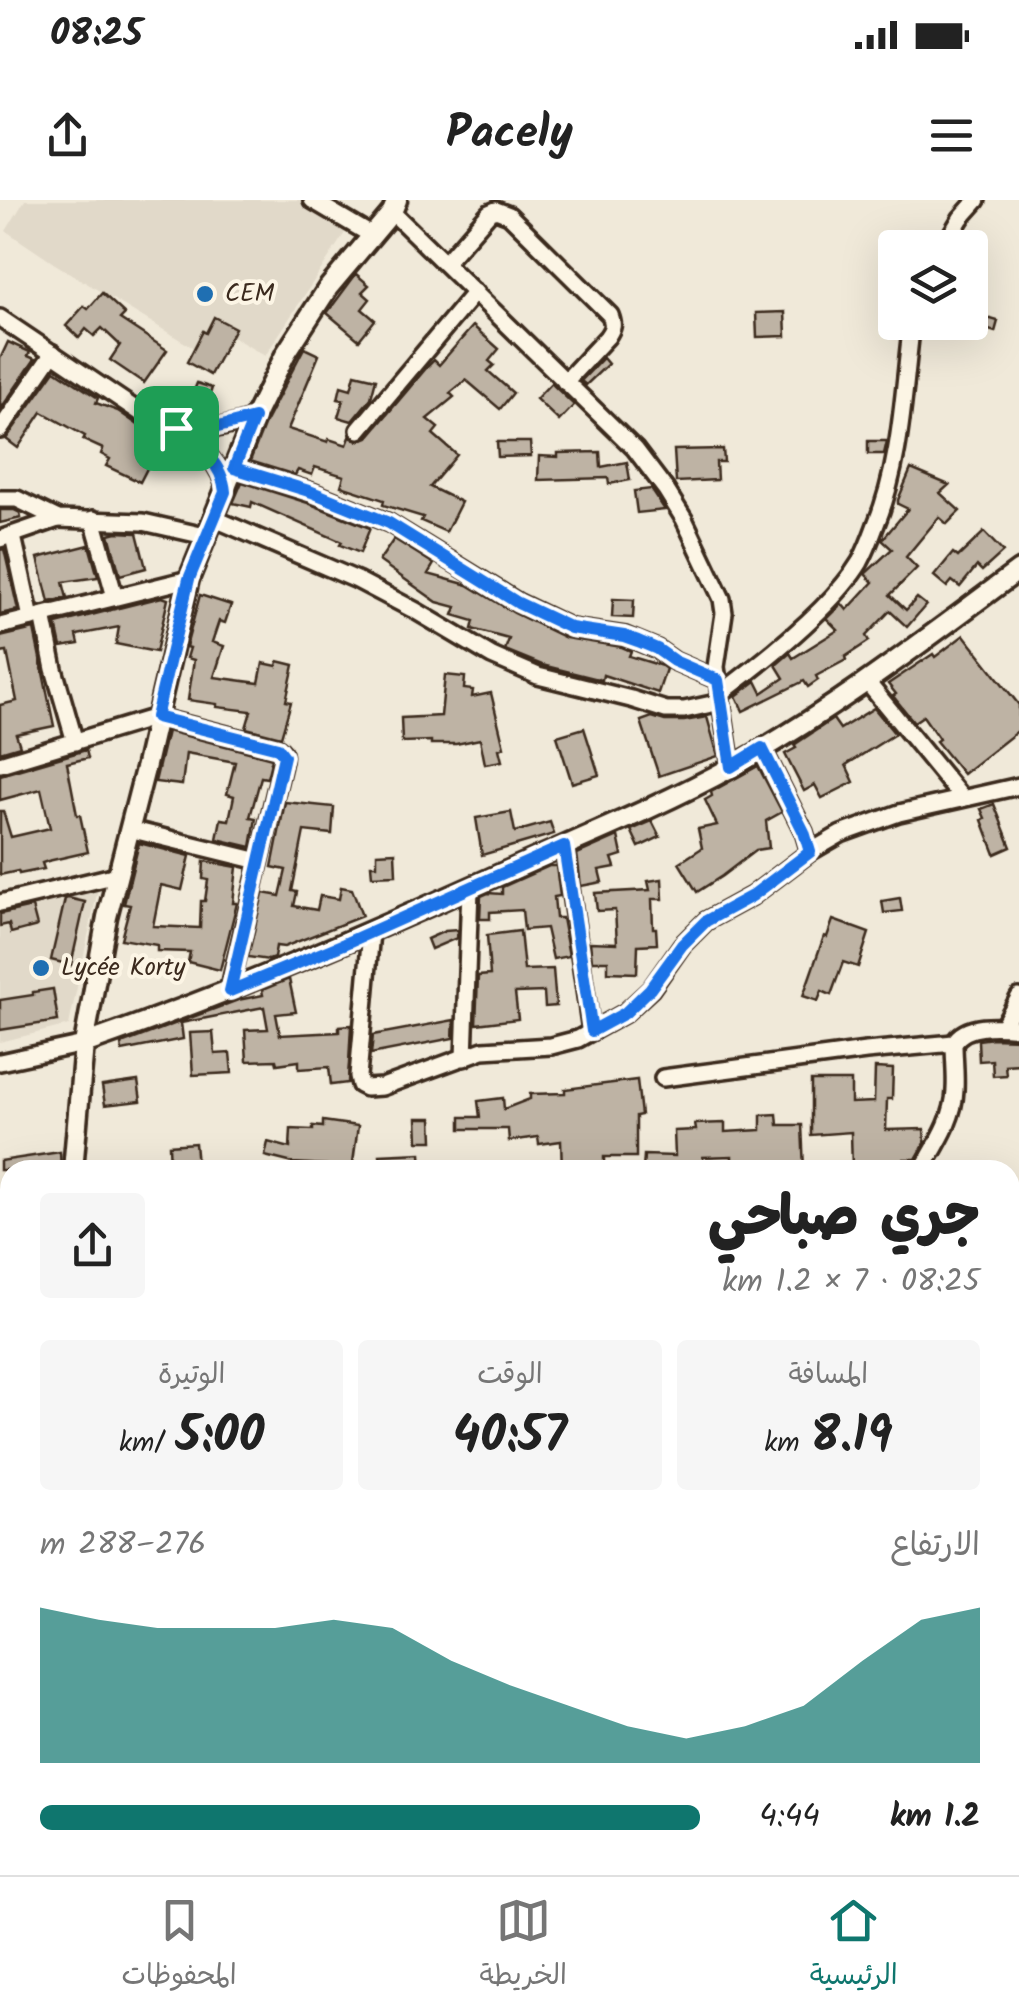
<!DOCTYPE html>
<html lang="ar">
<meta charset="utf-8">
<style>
body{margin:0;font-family:Kalam,"Playpen Sans Arabic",sans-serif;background:#f6f6f6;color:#222;direction:rtl;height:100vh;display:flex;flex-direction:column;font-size:38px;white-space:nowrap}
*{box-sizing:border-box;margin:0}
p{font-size:32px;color:#767676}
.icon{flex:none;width:55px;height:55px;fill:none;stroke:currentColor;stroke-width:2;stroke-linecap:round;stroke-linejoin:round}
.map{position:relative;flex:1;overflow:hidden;direction:ltr}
.drawer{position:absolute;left:0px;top:960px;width:1020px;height:715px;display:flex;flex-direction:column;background:#fff;border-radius:30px 30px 0 0;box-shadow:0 10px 40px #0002;direction:rtl}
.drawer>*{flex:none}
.controls{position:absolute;left:878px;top:30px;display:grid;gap:20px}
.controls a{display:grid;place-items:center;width:110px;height:110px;border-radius:10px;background:#fff;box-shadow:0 10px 40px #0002;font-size:50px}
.pin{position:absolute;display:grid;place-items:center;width:85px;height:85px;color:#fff;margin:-42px;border-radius:20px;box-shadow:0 5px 15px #0006}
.round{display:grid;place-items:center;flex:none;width:105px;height:105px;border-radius:10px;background:#f6f6f6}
.head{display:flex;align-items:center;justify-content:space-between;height:170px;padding:0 40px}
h1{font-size:55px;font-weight:800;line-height:75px}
.stats{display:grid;grid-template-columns:repeat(3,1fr);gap:15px;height:170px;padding:10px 40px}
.stats div{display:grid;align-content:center;border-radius:10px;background:#f6f6f6;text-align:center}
.stats b{font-size:50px;font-weight:800}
.stats small{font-size:28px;font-weight:400}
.stats p{font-size:28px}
.chart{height:280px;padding:20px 40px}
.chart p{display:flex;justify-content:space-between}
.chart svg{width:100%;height:180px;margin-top:10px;fill:#0f766e;opacity:.7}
ul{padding:0 40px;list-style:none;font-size:32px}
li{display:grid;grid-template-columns:160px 120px 1fr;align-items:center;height:75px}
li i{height:25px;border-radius:12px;background:#0f766e}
.status{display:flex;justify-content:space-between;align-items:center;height:70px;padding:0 50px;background:#fff;direction:ltr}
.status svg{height:28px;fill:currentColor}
header{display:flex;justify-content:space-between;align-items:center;height:130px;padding:0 40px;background:#fff;font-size:45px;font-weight:800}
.tabs{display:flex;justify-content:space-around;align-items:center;height:140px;border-top:2px solid #e0e0e0;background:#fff;font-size:28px;color:#767676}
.tabs a{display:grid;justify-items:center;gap:5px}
.tabs .current{color:#0f766e}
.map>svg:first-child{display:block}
.built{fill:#e1d9c9}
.building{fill:#beb3a4;stroke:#3b2a1e;stroke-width:2.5}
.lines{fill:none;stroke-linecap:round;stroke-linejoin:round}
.minor-casing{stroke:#3b2a1e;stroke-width:22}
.tertiary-casing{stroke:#3b2a1e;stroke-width:25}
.minor{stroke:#fcf5e5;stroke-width:15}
.tertiary{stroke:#fcf5e5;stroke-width:18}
.route-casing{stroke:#fff;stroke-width:20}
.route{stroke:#1a73e8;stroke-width:12}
.poi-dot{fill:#1f6fb2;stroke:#fcf5e5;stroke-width:4}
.labels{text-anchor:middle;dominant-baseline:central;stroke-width:8;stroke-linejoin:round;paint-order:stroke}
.poi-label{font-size:25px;fill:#3b2a1e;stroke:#fcf5e5;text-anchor:start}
</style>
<div class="status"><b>08:25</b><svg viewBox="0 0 49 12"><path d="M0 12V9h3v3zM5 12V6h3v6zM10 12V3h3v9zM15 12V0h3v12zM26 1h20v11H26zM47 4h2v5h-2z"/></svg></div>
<header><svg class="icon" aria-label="menu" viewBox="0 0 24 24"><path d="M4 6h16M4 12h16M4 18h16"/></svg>Pacely<svg class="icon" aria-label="share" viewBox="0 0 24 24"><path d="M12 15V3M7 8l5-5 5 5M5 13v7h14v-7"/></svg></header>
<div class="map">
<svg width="1019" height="1675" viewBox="0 0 1019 1675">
<rect width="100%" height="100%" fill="#f0e9d9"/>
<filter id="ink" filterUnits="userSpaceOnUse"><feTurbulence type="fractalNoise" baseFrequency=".01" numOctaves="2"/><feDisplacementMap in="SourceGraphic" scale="20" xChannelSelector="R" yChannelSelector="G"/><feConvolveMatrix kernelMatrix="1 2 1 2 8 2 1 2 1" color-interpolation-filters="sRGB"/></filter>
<g filter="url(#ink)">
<g class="built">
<path d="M25,0h282l43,25 -85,131 -52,-31 -16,25 -142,-86 -49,-33z"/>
<path d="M99,684l-30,141 -69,17v-131z"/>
</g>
<g class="building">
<path d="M356,74l13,11 -7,7 8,7 -8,10 13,11 -16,20 -32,-27z"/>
<path d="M102,93l23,21 -5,5 47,31 -23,33 -34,-23 10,-15 -18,-17 -8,8 -8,-7 -7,9 -13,-12 18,-20 4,3z"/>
<path d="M785,112l1,24 -29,1 -1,-24z"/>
<path d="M973,114l25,7 -3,11 -25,-8z"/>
<path d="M214,117l21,11 -25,47 -23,-13 16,-31 3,2z"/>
<path d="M923,122h32l-6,17 -26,-10z"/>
<path d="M473,126l26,23 -10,12 5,4 -6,6 25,22 -13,16 -34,-29 -16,13 4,4 -27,22 11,9 -5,6 24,21 -27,32 31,15 -15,30 -25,-11 2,-4 -40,-12 1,-5 -43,-14 3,-10 -29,-9 -3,8 -14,-5 -3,5 -45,-14 15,-38 39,-75 15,7 -31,74 40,13 1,-3 18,6 3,-8 8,4 10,-4 60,-71 6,-6 5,5z"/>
<path d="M8,142l22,10 -2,4 7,3 -35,51v-51z"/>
<path d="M603,158l5,6 -22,21 -5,-4z"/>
<path d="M55,170l43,28 -2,5 22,8 20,14 25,12 -23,45 -34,-16 4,-7 -9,-5 2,-5 -20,-9 2,-4 -43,-24 -24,36 -12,-9z"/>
<path d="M355,174l21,5 -5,19 -19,23 -14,-4 5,-17 -5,-1 3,-13 10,3z"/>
<path d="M197,183l15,5 -7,21 -16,-6z"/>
<path d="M551,183l23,22 -15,16 -23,-22z"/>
<path d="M868,241h19l-3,13h-16z"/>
<path d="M497,242h33l1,14 -33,1z"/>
<path d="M723,249l1,13h-8l1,18 -41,2 -2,-32z"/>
<path d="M600,252l1,15 26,-5 3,18 -21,4 -1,-6 -70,2 1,-24 19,1v-4z"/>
<path d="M911,269l38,16 -9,8 20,18 -13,13 -8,-7 -33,40 11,11 -27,27 16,15 11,-12 9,7 -19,22 -17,-16 -24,25 3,5 -24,16 1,3 -30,16 2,4 -10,7 -4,-6 -61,30 -7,-15 20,-15 6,12 22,-15 -8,-13 14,-12 3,5 45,-28 -11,-11 15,-15 5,6 26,-28 -8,-8 27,-25 -10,-9 26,-31 -10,-5v-4z"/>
<path d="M242,282l66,21 62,25 -10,25 -20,-8 2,-3 -90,-40 -1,5 -18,-4z"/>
<path d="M651,289l14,21 -28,3 -3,-22z"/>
<path d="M0,310h14l6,3 1,5 -21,5z"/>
<path d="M117,332l20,1 9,35 -26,7 -11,-41z"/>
<path d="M984,332l19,20 -21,19 -5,-5 -17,21 -8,-6 -5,6 -13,-11 19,-23 5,4z"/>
<path d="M394,339l40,25 -6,10 40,11 46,28 52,25 56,9 9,4 -2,5 33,10 4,3 -8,24 -55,-18 -1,5 -60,-15 -37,-15 4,-11 -37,-10 2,-8 -21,-6 3,-8 -19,-5 -58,-41z"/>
<path d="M89,345l9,32 -35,5 4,16 -18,4 -11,-44z"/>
<path d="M4,349l14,61 -18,4v-64z"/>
<path d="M200,395l31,10 -6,18 -6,-2 -7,21 12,4 -10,31 45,6 4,-20 14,3 1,-5 16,4 -8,36 5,1 -10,35 -35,-9 5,-17 -34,-4v-3l-29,-4 6,-40 -7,-2 3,-10 -4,-1z"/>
<path d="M162,397l6,2 -12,53 -40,-8 3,-17 -42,8 2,9 -18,3 -5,-23z"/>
<path d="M613,399l21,1 -1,18 -21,-1z"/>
<path d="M34,429l20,97 -38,8 4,12 -20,6v-47l17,-4 -10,-49 -7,1v-16z"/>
<path d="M964,435l55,70v25l-56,44 -27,-33 3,-2 -16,-23 -9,6 -21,-26 3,-2 -8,-10 45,-30 2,3z"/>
<path d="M445,475l20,2 -1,12 9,1 -1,7 19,-4 13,54 -5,2 3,12 -17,3 -5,-25 -24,5h-25v-3l-29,1 -1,-24 40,-2z"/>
<path d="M874,508l21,26 -49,31 8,17 -32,16 -7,-13 -11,6 -19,-37 11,-6 -2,-3 39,-26 7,10z"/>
<path d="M652,517l13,4h19l23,-4 11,39 -59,20 -18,-55z"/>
<path d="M584,528l15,47 -27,8 -15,-47z"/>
<path d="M167,531l105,27 -5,20 -6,-1 -11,40 6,1 -5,29 -34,-8 4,-20 8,1 5,-24 -7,-2 8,-32 -49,-9 -4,32 -27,-3z"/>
<path d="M86,550l2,8 -21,5 10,52h3l8,37 -40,9 -6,2 2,6 -25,5 -1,-3 -18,4v-64h3l8,26 39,-9 -9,-39 -41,11v-25z"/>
<path d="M758,566l24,46 -16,9 3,27 -13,2 -34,26 -25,16 -18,-29 23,-15 -4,-19 19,-4 -12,-25 7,-4 -1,-4z"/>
<path d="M285,602l49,5 -2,27 -28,-3 -12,60 5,1 -3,14 23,4 3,-14 19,3 2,-12 11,2 10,27 -78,31 -8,-1 -2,12 -5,2 -21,-3 15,-64 17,3 6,-26 -14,-3z"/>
<path d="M994,604l17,43 -16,7 -13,-34 3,-2 -4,-9z"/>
<path d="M511,612l4,20 35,-10 4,12 -72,21 -6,-37z"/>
<path d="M652,621l8,16 -21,10 -8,-17z"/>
<path d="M618,636l4,19 -10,3 3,9 -16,3 3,12 -21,4 -4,-32z"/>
<path d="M139,643l51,13 -8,34 -21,-5 -8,41 47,2 1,-27h4l3,-21 -5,-1 1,-18 33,6 -4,36h4l-17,67 -32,-8 2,-10 -33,-1v-6l-36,-6 9,-34 -6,-1z"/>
<path d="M395,652l1,23 -24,1 -1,-11h6v-12z"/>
<path d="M549,666h7l4,30 -6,1 2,21h6l7,38 -16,3 -7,-31 -22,2 -2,-20 -32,2v7h-10l1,-23 7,-3 14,1v-7z"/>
<path d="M662,679l1,20h-11l1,29h3l1,16 -19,1 -1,28 -29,-1v-11h-16l-2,-19 27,1 -2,-33 -18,1 -2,-18 55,-3 -2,-9z"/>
<path d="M68,698l17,4 -14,63 -20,-5 14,-61z"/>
<path d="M900,698l2,13 -18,2 -2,-12z"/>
<path d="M32,707l5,19 -26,7 -2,-9 -9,2v-12z"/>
<path d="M833,720l36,13 -11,34 -15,-5 -12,33 -9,-4 -4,10 -15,-5 21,-60 3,1z"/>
<path d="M457,730v8l-26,11 -4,-10 18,-8z"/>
<path d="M520,731l4,39 29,-1 3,37 -11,1 -1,-15 -29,1 3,26 -42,5 2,-48 12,-1 -3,-40z"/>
<path d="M289,779l7,33 -20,2 4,21 59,-3v-6l12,-1 -3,58 -17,2 -2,-18 -30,2v-8l-22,3 -1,-4 -29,1 -2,-31 23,-1 -4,-22 -83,16 2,16 -61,12 -1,-7 117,-44 25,-5 -1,-5z"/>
<path d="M53,789l5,32 -58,9v-30l33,-5v-3z"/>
<path d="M454,820l-1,18 -82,16 2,-19z"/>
<path d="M213,832l2,22 15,-1 2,20 -39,2 -3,-42z"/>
<path d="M993,838l26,1v25l-14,1 1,10 -13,1 -1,-16 -13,1 -1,-21z"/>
<path d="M875,868l18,1 -1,30h-5l-1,31 38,-1 1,14 -9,16h-12v11h-52l-1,-38 -40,3v-54h40v22l23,-1z"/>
<path d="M637,880l4,35 -5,1v41h-32v13l-42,-1 -1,-28 -22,3 -1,-7 -29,4 -1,-12h-47v-12h19l-2,-16 25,-3 1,11 26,-10v-5l35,-1v-4z"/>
<path d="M138,881l3,20 -36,4 -3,-19z"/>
<path d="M777,914l1,11h24l2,45h-37v-4l-35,1v-11l-29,1 1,13h-61l1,-15 31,1 -1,-25 22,-1 -1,-6 30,-1v9l36,-2v-15z"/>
<path d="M417,918h15l1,23h-15z"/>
<path d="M323,921l35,5 -6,44h-27l1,-5 -33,-2 -28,-7 3,-14 22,6 1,-19 22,1v-4l10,1z"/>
<path d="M195,943l2,22 -27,1 -1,-21z"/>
<path d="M60,952l1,18h-61v-9z"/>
<path d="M421,953l1,17h-41l-1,-15z"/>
</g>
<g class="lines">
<g class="minor-casing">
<g id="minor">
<path d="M312,0l61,36"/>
<path d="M392,12l243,237 31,41 18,29 38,80 2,14 -8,54 15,100"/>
<path d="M943,48l18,-30 16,-18"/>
<path d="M445,63l44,-50 7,-3 13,5 101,100c4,10 3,13 -3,22l-42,45"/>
<path d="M0,118l144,97c44,19 66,18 110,3"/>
<path d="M176,228c21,17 47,35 49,63"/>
<path d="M0,230l53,-77"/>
<path d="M359,230l116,-138"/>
<path d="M235,268l77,24 77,31 130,80 52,25 54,8 32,13 17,12 44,19"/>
<path d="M0,299h17l41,20 85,3 62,14"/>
<path d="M213,318l144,62 59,31 76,45 46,20 93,23 35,11h18l37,-8"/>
<path d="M93,319l22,78"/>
<path d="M13,336l18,82"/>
<path d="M0,339l58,-20"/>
<path d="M43,415l11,54 21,73"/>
<path d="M0,426l189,-47"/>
<path d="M867,482l95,116"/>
<path d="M720,494c43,-32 112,-86 140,-132 6,-11 11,-24 15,-35 27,-66 28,-135 37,-205"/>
<path d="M762,548l42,84 6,20"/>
<path d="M0,564l156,-47 122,31c7,5 6,9 4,17l-53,226"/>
<path d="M129,629l130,32"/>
<path d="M564,646l27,185"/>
<path d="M0,703l117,-28"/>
<path d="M371,732l-13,144 2,9 6,3 16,-1 101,-37 68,-4 27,-7 47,-26 26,-24 31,-44 24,-24 46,-25 58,-44 31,-18 58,-21 120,-27"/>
<path d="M1003,826l16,-29"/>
<path d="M464,858l6,-170"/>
<path d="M0,862l84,-18"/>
<path d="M663,878l203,-27 88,-8"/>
<path d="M922,970c14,-25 32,-50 33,-80 1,-15 -1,-31 -1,-47 11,-20 45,-17 65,-15"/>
<path d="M0,1328l10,-2"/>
<path d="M747,1675l2,-10"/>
</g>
</g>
<g class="tertiary-casing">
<g id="tertiary">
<path d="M84,844c144,-50 283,-110 421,-172 76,-34 154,-65 227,-105 102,-57 194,-128 287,-197"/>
<path d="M73,970l11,-126 23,-127 38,-148 44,-190 65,-161 32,-65 42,-65 64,-76 5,-12"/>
<path d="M1010,1274l9,-2"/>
</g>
</g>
<use href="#minor" class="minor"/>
<use href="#tertiary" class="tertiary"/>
</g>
</g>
<g class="lines" filter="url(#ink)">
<g class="route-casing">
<path id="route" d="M254,218l-20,50 78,24 77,31 129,80 53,25 53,8 14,5 19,8 17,12 44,19 13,87 31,-19 42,84 6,20 -58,44 -46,25 -24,24 -32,44 -25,24 -33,18 -28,-185 -220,98 -114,47 54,-235 -6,-8 -122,-31 33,-138 36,-87c-2,-29 -28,-48 -49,-64l30,2z"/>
</g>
<use href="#route" class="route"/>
</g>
<g class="poi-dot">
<circle cx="205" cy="94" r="10"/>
<circle cx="41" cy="768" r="10"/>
</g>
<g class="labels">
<g class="poi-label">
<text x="225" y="94">CEM</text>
<text x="61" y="768">Lycée Korty</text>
</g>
</g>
</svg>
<div class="controls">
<a><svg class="icon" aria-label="layers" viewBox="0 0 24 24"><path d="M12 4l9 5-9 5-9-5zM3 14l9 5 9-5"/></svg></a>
</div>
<div class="pin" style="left:176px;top:228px;background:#1e9e55"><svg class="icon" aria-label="arrive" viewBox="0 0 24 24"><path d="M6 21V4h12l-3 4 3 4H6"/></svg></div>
<section class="drawer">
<div class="head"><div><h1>جري صباحي</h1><p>08:25 · 7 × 1.2 km</p></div><a class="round"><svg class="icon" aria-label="share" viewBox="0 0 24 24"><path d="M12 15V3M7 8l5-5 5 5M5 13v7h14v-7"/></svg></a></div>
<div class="stats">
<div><p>المسافة</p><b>8.19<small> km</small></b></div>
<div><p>الوقت</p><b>40:57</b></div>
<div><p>الوتيرة</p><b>5:00<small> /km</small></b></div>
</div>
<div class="chart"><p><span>الارتفاع</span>276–288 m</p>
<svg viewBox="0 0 160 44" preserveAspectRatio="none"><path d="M0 44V6L10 9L20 11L30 11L40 11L50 9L60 11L70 19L80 25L90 30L100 35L110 38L120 35L130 30L140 19L150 9L160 6V44z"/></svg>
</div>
<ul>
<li><b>1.2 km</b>4:44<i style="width:100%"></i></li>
</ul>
</section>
</div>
<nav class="tabs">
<a class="current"><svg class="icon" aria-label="home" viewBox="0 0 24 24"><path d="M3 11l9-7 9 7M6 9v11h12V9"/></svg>الرئيسية</a>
<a><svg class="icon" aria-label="map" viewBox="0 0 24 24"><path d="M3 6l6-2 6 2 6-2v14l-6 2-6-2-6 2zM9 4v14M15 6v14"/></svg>الخريطة</a>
<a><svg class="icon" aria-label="saved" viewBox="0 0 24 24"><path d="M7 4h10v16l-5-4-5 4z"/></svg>المحفوظات</a>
</nav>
